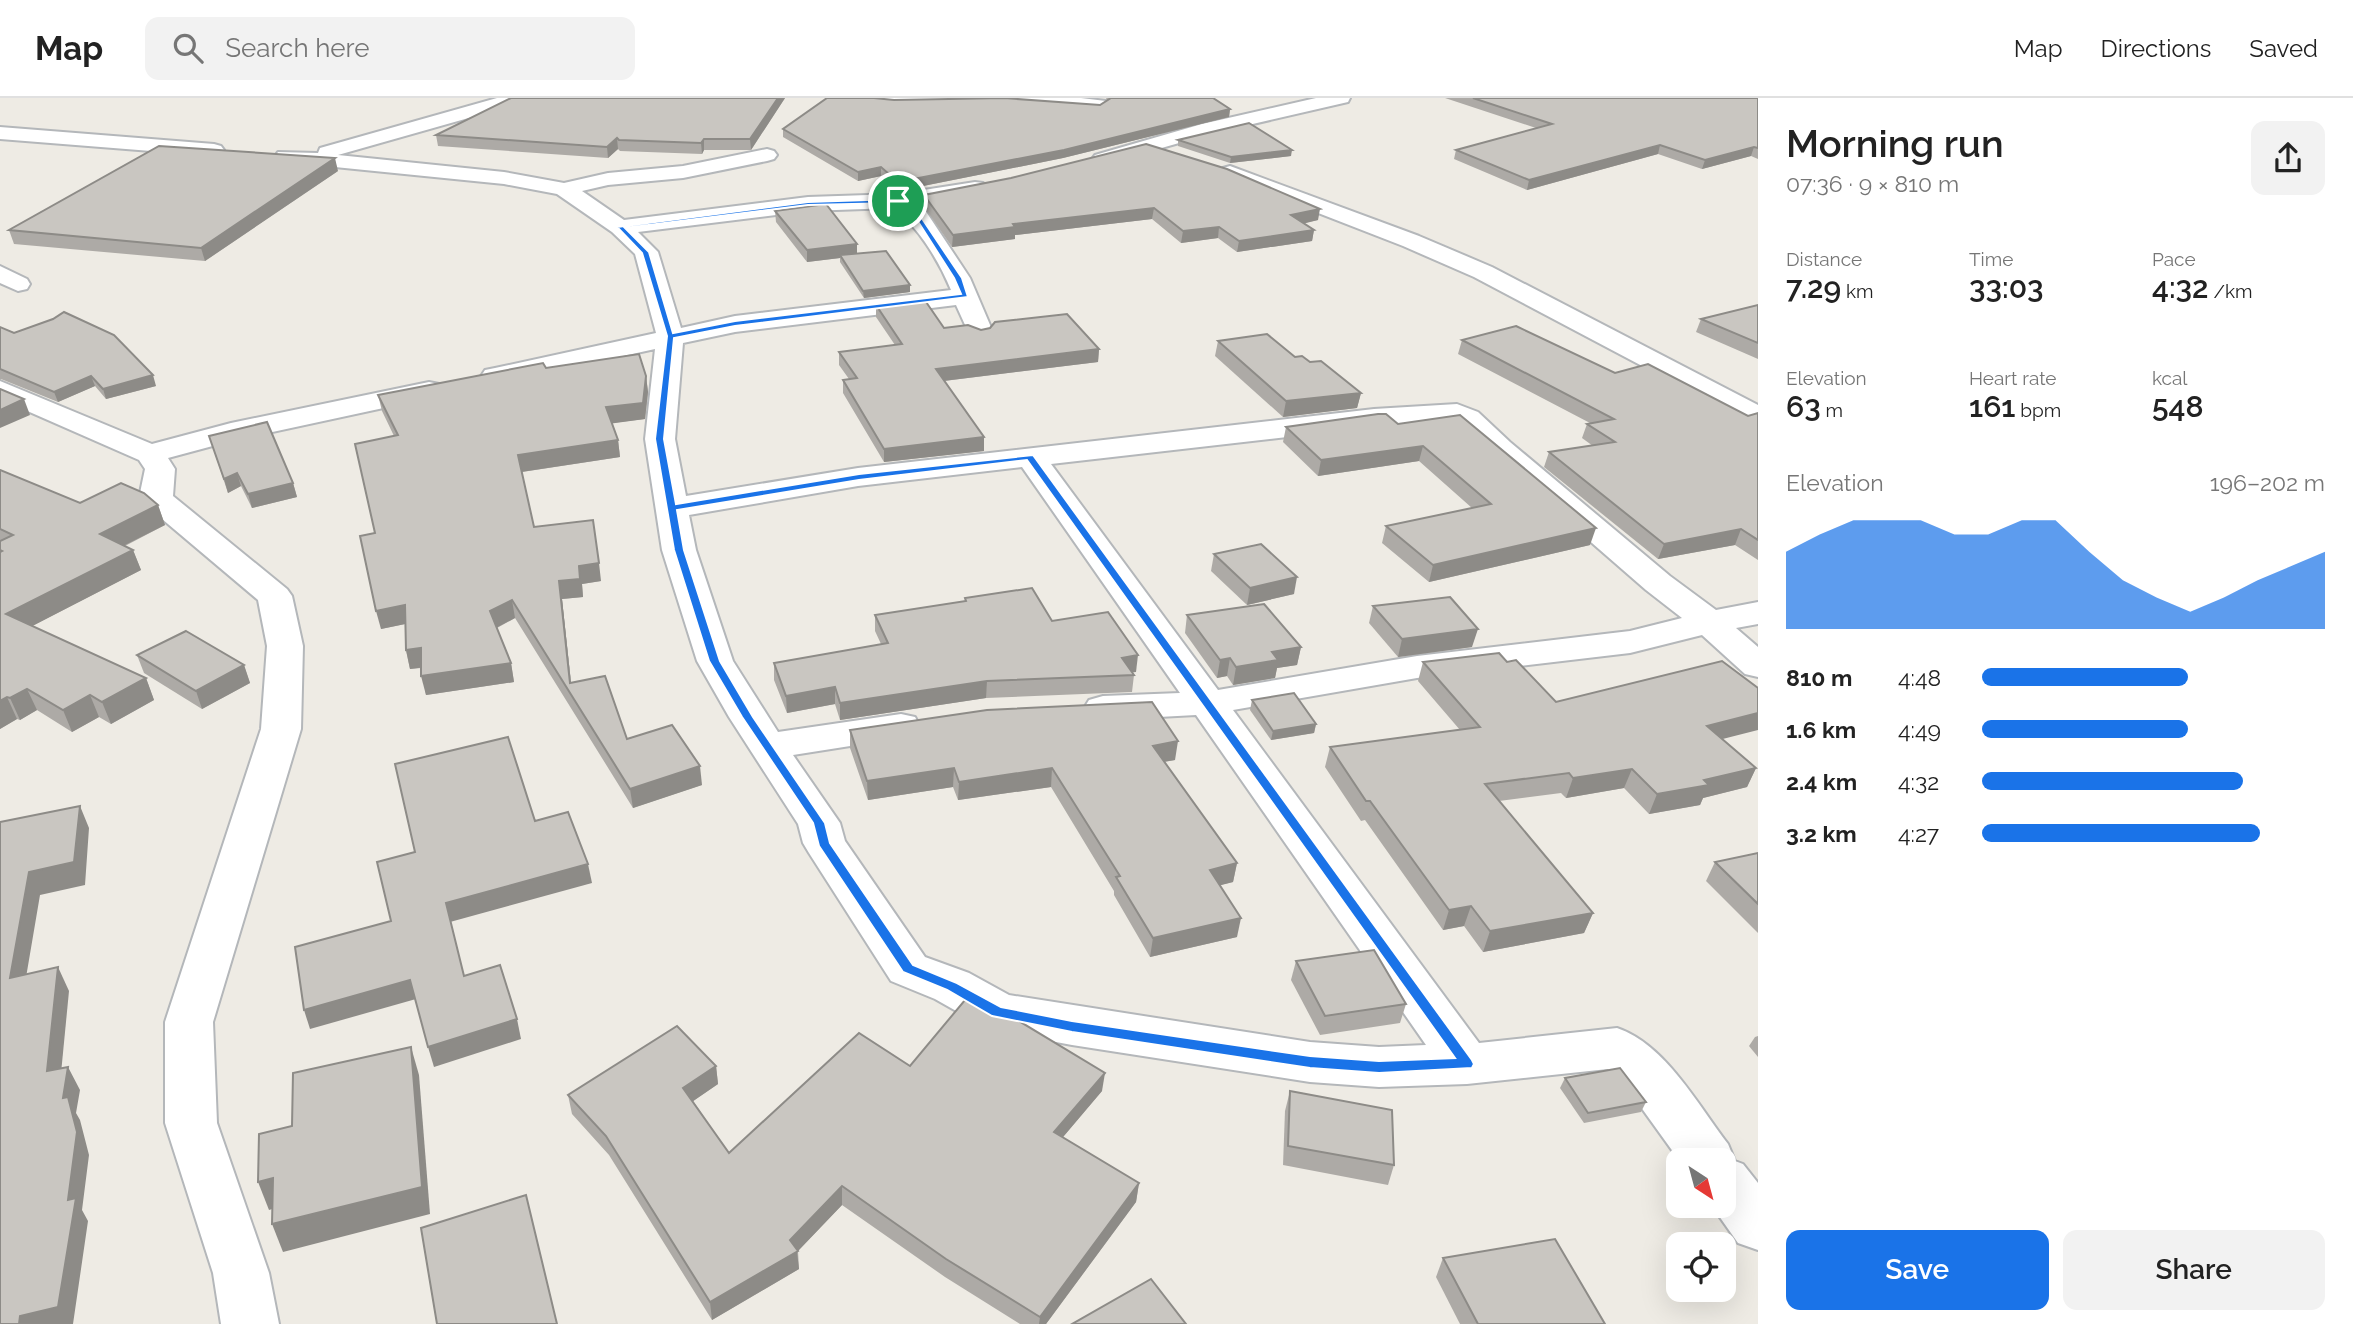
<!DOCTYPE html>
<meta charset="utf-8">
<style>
body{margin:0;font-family:Raleway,sans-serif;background:#f2f2f2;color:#222;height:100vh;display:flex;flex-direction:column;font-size:26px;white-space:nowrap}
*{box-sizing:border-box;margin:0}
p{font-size:23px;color:#767676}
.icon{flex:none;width:38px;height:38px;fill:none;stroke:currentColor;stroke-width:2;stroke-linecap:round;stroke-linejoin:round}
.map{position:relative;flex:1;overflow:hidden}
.details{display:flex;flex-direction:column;background:#fff;width:595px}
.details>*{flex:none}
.needle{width:46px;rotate:144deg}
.buttons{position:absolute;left:1666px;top:1050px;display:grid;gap:14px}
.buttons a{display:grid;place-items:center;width:70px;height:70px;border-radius:14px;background:#fff;box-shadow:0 7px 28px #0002;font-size:35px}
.pin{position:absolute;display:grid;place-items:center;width:60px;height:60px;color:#fff;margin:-30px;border:4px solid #fff;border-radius:50%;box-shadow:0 2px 7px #0007}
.round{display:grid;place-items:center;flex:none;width:74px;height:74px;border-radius:14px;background:#f2f2f2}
.head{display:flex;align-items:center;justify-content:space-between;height:119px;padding:0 28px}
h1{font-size:38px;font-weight:600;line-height:52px}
.metrics{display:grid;grid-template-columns:repeat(3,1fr);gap:10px;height:119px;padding:7px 28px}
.metrics div{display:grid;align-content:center}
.metrics b{font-size:30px;font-weight:600}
.metrics small{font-size:19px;font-weight:400}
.metrics p{font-size:19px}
.chart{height:196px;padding:14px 28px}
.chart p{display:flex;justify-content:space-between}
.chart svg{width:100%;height:126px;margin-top:7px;fill:#1a73e8;opacity:.7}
.cta{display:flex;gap:14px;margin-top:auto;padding:14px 28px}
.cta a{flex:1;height:80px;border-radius:14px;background:#1a73e8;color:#fff;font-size:28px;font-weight:600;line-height:80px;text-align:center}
.cta a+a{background:#f2f2f2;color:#222}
ul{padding:0 28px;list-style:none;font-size:23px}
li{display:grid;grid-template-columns:112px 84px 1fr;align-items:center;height:52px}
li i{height:18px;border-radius:9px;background:#1a73e8}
header{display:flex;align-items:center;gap:42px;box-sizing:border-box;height:98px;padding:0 35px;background:#fff;border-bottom:2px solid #e0e0e0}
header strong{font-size:33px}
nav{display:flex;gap:38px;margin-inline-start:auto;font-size:24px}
.search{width:490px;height:63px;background:#f2f2f2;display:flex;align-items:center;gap:18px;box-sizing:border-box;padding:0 24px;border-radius:14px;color:#767676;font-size:26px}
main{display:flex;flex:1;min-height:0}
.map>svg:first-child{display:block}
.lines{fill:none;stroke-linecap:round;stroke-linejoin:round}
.minor-casing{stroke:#b4b7ba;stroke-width:4}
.minor{fill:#fff;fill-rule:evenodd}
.wall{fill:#adaaa6}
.shaded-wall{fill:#8d8b87}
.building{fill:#c9c6c1;stroke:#8d8b87;stroke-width:2}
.route{fill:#1a73e8;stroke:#fff;stroke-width:2;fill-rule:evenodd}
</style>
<header>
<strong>Map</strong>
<div class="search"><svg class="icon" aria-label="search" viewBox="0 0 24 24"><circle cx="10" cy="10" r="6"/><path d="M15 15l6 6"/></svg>Search here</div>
<nav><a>Map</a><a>Directions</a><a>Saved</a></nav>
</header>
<main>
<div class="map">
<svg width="1758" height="1226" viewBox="0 0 1758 1226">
<rect width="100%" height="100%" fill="#eeebe4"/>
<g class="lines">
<g class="minor-casing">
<g id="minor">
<path d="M497,0h30l-2,4 -187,53 166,17 60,11 44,-10 75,-7 84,-17 7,2 3,4 -3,4 -7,2 -84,17 -75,7 -26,6 42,29 184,-23 90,-3 77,-12 8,1 3,5 -3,5 -8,1 -58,10 8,6 45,68 23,54 -4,6 -9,2 -9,-2 -15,-33 -221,27 -52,11 -8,96 11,57 172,-28 516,-59 83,-5 21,8 32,30 160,134 46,34 42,-8v22l-22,4 22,19v30l-13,-3 -43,-39 -72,18 -213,25 -184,32 246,333 138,-15c48,16 81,77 111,116l7,17 8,3 15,19v67l-20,-7 -26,-37h12v-46h-45l-59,-82 -12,-9 -141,15 -88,3 -69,-5 -238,-37 -74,-14 -17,-6 -46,-26 -44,-18 -82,-128 -6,-10 -5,-19 -69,-107 -32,-56 -35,-111 -17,-111 10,-90 -160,35 -10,-2 -4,-6 4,-6 10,-2 161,-35 -21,-79 -23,-22 -55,-38 -53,-10 -219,-22 -7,-2 -3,-4 3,-4 40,1 2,-5zM893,110c25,18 46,53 58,82l-216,26 -54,12 -23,-76 -20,-20 170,-21zM1453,324l193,168 36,28 -52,13 -213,25 -199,34 -167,-226 323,-37zM1022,369l158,226 -77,3 -14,4 -5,8 5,8 14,4 93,-5 230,330 -47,2 -69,-5 -301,-47 -40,-22 -44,-16 -80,-116 -5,-18 -47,-68 108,-17 14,-3 5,-9 -5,-9 -14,-3 -123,18 -45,-71 -37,-111 -7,-35 169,-29z"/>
<path d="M852,0h229l25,3 2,4 -9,6 -94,-7 -9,-5 -8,5c-22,0 -126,7 -136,-6z"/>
<path d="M1316,0h34l-2,4 -134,31 -112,32 -7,-2 -3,-4 3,-4 107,-31z"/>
<path d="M0,29l214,17 7,2 3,4 -3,4 -7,2 -214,-17z"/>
<path d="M1230,68l189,70 73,31 266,138v20l-10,-3 -274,-145 -71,-31 -180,-70 -3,-4 3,-4z"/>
<path d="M0,168l27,13 3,5 -3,5 -9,2 -18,-8z"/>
<path d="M0,283l152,63 79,-21 198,-41 10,2 4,6 -4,6 -204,44 -67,18 7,11 -2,27 114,93 5,7 11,50 -2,83 -88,293 4,101 52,150 10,51h-58l-8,-51 -48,-150v-101l96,-293 6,-83 -9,-46 -109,-92 -9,-15 5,-24 -6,-9 -139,-61z"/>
</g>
</g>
<use href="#minor" class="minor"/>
</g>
<g class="wall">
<path d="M511,0h274l-34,52h-47l-2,4 -82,-3 -2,-2 -10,9 -170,-12 -2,-11z"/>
<path d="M1103,0h110l17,11 -1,8 -166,41 -165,33 -17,-15 -23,5 -75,-44v-8l111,-29 206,5 7,-5 -1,-2z"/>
<path d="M1445,0h313v61l-7,-3 -49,13 -44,-15 -131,36 -73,-31 2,-9 80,-22z"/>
<path d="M1178,42l113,16 -61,7 -52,-17z"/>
<path d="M338,73l-133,90 -191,-17 -5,-14z"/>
<path d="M1011,80l307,42 -14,3 10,7 -2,11 -75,11 -19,-14 -37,5 -29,-24 -137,16v4l-63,8 -29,-42 1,-10z"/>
<path d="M775,113l82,33v9l53,39 -46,6 -24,-36v-4l-33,4 -31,-40z"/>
<path d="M876,207l68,23 37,2 118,19 -1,13 -154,19 40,56v14l-100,11 -41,-69v-13l6,-1 -10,-14v-13l56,-7 -19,-28z"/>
<path d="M1758,207v54l-62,-27 5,-13z"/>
<path d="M0,229l156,59 -50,13 -11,-13 -37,16 -57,-23 -1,1z"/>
<path d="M1462,242l153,33 133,43 10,-3v147l-23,-15 -77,14 -114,-92 5,-15 44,-6 -11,-8 5,-14 3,-1 -132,-69z"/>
<path d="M1218,243l77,16 15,5 51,31 -4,15 -74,9 -68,-61z"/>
<path d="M546,270l100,8 2,16 -3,27 -33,4 6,17 2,17 -98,15 12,55 67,54 -19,3 1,13 -21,2 9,83 56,57 75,46 -69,23 -118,-190 -18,10 14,35 3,19 -88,13 -5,-27 -11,1 -4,-19 -1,-26 -24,5 -6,-96 19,-97 -12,-25 -4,-16z"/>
<path d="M1398,326l192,121 -161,37 -47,-39 4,-17 86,-18 -53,-47 -101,15 -35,-34 3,-15z"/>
<path d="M209,338l84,47 4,14 -45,11 -11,-22 -13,7z"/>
<path d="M0,372l80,33 78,2 7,20 -40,21 8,4 8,20 -109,56 114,52 8,22 -43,24 -12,-7 -27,15 -35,-22 -17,10 -3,-1 -17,10z"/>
<path d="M1214,456l80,40 -47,11 -36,-34z"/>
<path d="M965,500l87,23 84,51h-4l2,3 -2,17 -146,6 -146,22 -5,-16 -48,9 -13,-33v-17l107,-19 -6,-13v-16l90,-14z"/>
<path d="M1373,508l99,41 -74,10 -29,-34z"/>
<path d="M1187,517l114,32 -4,18 -20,3 -2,10 -42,7 -6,-9 -10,2 -32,-45z"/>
<path d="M137,557l107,10 6,18 -48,26 -58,-36z"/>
<path d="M1423,564h84l49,40 166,37 34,29 -9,19 -44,11 -3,7 -51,9 -25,-26 -58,10 -5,-5 -62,8 94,112 -9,20 -101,19 -19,-26 -21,4 -78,-110 -4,1 -36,-54 5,-20 130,-17 -42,-49z"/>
<path d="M1252,602l64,24 -2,9 -43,7 -21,-30z"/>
<path d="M850,632l325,30 -11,2 73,101 -4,19 -13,3 17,52 -87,20 -36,-62v-4l-63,-104 -93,13 -5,-13 -85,13 -18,-52z"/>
<path d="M1758,755v80l-52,-52 9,-19z"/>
<path d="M1296,863l110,43 -6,19 -80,12 -29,-55z"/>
<path d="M1758,938v21l-9,-11 6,-9z"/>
<path d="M716,968l2,18 -25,17 36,52 181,-87 192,25 -39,46 76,46 -3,19 -90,122h-26l-75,-47 -103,-72 -44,46 1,18 -87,51 -103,-165 -37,-41 -4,-19z"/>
<path d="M1565,980l81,24 -5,10 -57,11 -24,-35z"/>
<path d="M1290,993l104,74 -6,20 -105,-20 2,-54z"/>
<path d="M1443,1160l162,66h-145l-24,-47z"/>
</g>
<g class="shaded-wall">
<path d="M778,0h7l-34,52 -1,-11z"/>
<path d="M1230,11l-1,8 -166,41 -165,33v-9z"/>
<path d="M617,40l1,11 -10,9 -1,-11z"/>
<path d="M704,41v11l-2,4 -1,-11z"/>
<path d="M1660,47l-2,9 -131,36 2,-10z"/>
<path d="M1754,49l-3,9 -49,13 3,-9z"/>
<path d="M1292,52l-1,6 -61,7 1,-6z"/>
<path d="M335,60l3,13 -133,90 -4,-13z"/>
<path d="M881,69v9l-23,5v-9z"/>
<path d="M1154,110l-2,11 -137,16v4l-63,8 1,-12 60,-11z"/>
<path d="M1320,111l-2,11 -28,7 1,-12z"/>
<path d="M1219,129l-1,11 -37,5 2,-12z"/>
<path d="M1314,132l-2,11 -75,11 2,-11z"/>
<path d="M857,146v12l-17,-1v3l-33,4v-12z"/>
<path d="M910,187v7l-46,6 -1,-7z"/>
<path d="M1099,251l-1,13 -163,20 1,-13z"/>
<path d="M153,277l3,11 -50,13 -3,-10z"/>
<path d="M91,278l4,10 -37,16 -4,-10z"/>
<path d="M646,278l2,16 -3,27 -37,5 -2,-17z"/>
<path d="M1361,295l-4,15 -74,9 3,-16z"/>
<path d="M24,301l6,16 -30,13v-18z"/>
<path d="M984,339v14l-100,11v-13z"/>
<path d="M618,342l2,17 -99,15 -3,-17z"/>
<path d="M1423,348l-4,15 -101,15 3,-16z"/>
<path d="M237,375l4,13 -13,7 -4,-14z"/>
<path d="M293,385l4,14 -45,11 -4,-14z"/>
<path d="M158,407l7,20 -58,29 -7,-20z"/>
<path d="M1596,430l-6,17 -161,37 4,-17z"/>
<path d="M1741,431l-6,16 -77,14 6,-15z"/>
<path d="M133,452l8,20 -126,65 -9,-21z"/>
<path d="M599,465l2,18 -19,3 1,13 -21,2 11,103 -14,-121 20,-15z"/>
<path d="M1297,479l-3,17 -47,11 3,-17z"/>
<path d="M512,502l3,18 -21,11 -4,-18z"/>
<path d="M405,507l5,18 -29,6 -5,-18z"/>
<path d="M1478,531l-6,18 -74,10 4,-18z"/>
<path d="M1301,549l-4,18 -20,3 -2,10 -42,7 3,-18 36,-15z"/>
<path d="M421,550l5,19 -16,2 -4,-19z"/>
<path d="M1138,557l-2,17 -16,2 2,-16z"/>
<path d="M1230,560l-3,18 -10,2 3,-18z"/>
<path d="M511,565l3,19 -88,13 -5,-19z"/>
<path d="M244,567l6,18 -48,26 -6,-18z"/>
<path d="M146,580l8,22 -43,24 -9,-22z"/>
<path d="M987,583l-1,17 -146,22v-17z"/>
<path d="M835,589v17l-48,9 -1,-17z"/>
<path d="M27,591l10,21 -17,10 -10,-22z"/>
<path d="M90,597l9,22 -27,15 -9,-22z"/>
<path d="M7,599l10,22 -17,10v-28z"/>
<path d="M1758,615v17l-59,15 8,-19z"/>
<path d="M1316,626l-2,9 -43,7 2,-9z"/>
<path d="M1178,643l-3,19 -25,4 3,-18z"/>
<path d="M700,668l2,19 -69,23 -3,-19z"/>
<path d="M954,670l-1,19 -85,13 -1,-19z"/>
<path d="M1052,670l-1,19 -93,13 1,-18z"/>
<path d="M1756,670l-9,19 -44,11 -3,7 -51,9 8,-20 47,-14z"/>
<path d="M1632,671l-8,19 -58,10 7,-20z"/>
<path d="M80,708l9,22 -4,57 -45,10 -18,106 -12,-23 19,-106z"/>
<path d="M1237,765l-4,19 -27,7 4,-19z"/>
<path d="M588,766l4,19 -142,39 -4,-19z"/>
<path d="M1471,808l-7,20 -21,4 6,-20z"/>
<path d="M1593,815l-9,20 -101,19 7,-21z"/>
<path d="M1241,820l-4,19 -87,20 3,-19z"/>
<path d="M58,869l11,24 -10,103 -12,-23z"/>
<path d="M410,882l6,19 -106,30 -6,-19z"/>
<path d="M517,921l4,20 -87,28 -6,-20z"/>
<path d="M411,949l8,28 11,139 -147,38 -11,-28z"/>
<path d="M716,968l2,18 -32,22 -3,-18z"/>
<path d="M68,969l12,23 -4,23 4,7 9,35 -7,55 6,11 -15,103h-54l1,-8 48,-116 -5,-102z"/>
<path d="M1105,975l-3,18 -50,59 2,-18z"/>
<path d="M273,1080l12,27 -16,5 -11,-28z"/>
<path d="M1139,1085l-3,19 -90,122h-7l1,-7z"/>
<path d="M842,1088v19l-45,47 2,17 -87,51 -2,-18 80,-62z"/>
</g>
<g class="building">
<path d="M511,0h267l-28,41h-46l-3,4 -82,-3 -2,-2 -10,9 -171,-12z"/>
<path d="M827,0h47l20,2 110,-2 96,7 11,-7h102l17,11 -166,41 -166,32 -17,-15 -23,5 -75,-43z"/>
<path d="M1473,0h285v50l-4,-1 -49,13 -45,-15 -131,35 -73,-30 96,-26z"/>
<path d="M1249,25l43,27 -61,7 -53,-17z"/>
<path d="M1146,46l81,25 93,40 -29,6 23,15 -75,11 -20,-14 -36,4 -29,-23 -141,16 2,3 -62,8 -29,-40 87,-17z"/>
<path d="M159,48l176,12 -134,90 -192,-18z"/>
<path d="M826,106l31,40 -50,6 -32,-39z"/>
<path d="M886,153l24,34 -47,6 -23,-36z"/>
<path d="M924,201l20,29 24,-3 13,5 9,-2 5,-6 72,-8 32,35 -163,20 48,68 -100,12 -41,-69 14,-2 -18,-26 63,-8 -26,-39z"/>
<path d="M1758,207v38l-57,-24z"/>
<path d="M64,214l50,23 39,40 -50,14 -12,-13 -37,16 -54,-23v-42l14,6 39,-14z"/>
<path d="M1516,228l99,47 33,-9 100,52 10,-3v127l-17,-11 -77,15 -115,-92 66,-10 -28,-18 27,-5 -152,-79z"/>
<path d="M1267,236l28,23 7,-1 8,6 11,-1 40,32 -75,8 -68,-60z"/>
<path d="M639,256l7,22 -3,27 -37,4 12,33 -100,15 16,72 59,-7 6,43 -20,3 1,13 -21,2 11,102 35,-7 22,63 45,-14 28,41 -70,23 -118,-189 -22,11 21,52 -90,13v-28l-15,2 -1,-45 -29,6 -16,-75 15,-3 -20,-89 43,-9 -20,-40 165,-32 3,5z"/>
<path d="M0,291l24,10 -24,11z"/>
<path d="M1378,316h8l12,10 62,-9 136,113 -163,37 -47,-39 105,-22 -68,-58 -102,14 -35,-33z"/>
<path d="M267,324l26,61 -45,11 -11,-21 -13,6 -15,-43z"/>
<path d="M0,372l80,33 41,-20 23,10 14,12 -58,29 33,16 -127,64 140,64 -44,24 -12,-7 -27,15 -36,-21 -17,9 -3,-1 -7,4v-149l2,-1 -2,-1v-9l13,-6 -13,-6z"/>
<path d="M1261,446l36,33 -47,11 -36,-34z"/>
<path d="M1032,490l20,33 56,-9 30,43 -16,3 12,17 -147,6 -147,22 -5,-16 -49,9 -12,-33 114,-20 -13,-28 91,-14 -1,-3z"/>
<path d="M1450,499l28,32 -76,10 -29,-33z"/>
<path d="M1264,506l37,43 -29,5 6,8 -42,7 -6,-9 -10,2 -33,-45z"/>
<path d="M186,533l58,34 -48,26 -59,-36z"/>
<path d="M1499,555l8,9 9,-2 40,42 166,-41 36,27v25l-51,13 49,42 -52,12 5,5 -52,9 -25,-25 -59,9 -4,-5 -84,11 108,129 -103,18 -19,-25 -22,4 -79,-109h-4l-36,-54 150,-20 -57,-65z"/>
<path d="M1294,595l22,31 -43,7 -21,-31z"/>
<path d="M1152,604l26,39 -25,5 84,117 -27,7 31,48 -88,20 -37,-61 4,-1 -68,-108 -93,14 -5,-14 -87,13 -17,-51 137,-20z"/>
<path d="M508,639l27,84 33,-9 20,52 -142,39 18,73 36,-11 17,54 -89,28 -18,-67 -106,30 -9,-63 96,-26 -14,-59 38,-10 -20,-88z"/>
<path d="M80,708l-6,56 -45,10 -19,106 48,-11 -11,104 21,-4 -5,31 5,-1 9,35 -9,68 8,-2 -18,109 -38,9 -1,8h-19v-502z"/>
<path d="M1758,755v51l-43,-42z"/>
<path d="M1374,852l32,54 -81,12 -29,-55z"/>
<path d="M965,902l16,9 33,9 91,55 -51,59 85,51 -99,134 -94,-58 -104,-73 -52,54 8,11 -88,51 -104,-166 -38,-41 109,-69 39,40 -33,22 46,65 130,-120 51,33z"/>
<path d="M411,949l11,140 -150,37 1,-46 -15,4 1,-48 33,-8 1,-53z"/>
<path d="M1620,970l26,34 -58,11 -23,-35z"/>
<path d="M1290,993l102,19 2,55 -106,-19z"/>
<path d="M526,1097l31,129h-120l-16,-96z"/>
<path d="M1555,1141l50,85h-127l-35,-66z"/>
<path d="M1151,1181l35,45h-114z"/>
</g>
<path class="route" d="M898,101l21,15 43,64 6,19 -233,29 -61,12 -10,101 12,65 183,-30 174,-19 439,605 2,4 -2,4 -93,5 -69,-5 -238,-36 -80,-16 -45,-26 -44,-18 -84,-126 -6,-23 -71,-106 -33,-56 -35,-111 -19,-111 12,-103 -25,-83 -25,-26 191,-25zM896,105l19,14 39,61 7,16 -226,27 -62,12 -24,-81 -24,-24 183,-23zM1027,362l428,598 -76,3 -69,-5 -238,-35 -71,-14 -44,-24 -44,-18 -83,-122 -5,-20 -72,-106 -33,-56 -36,-111 -7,-40 182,-30z"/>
</svg>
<div class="buttons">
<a><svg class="needle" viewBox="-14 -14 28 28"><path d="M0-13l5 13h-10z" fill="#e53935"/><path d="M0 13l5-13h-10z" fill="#767676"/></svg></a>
<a><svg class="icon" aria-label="locate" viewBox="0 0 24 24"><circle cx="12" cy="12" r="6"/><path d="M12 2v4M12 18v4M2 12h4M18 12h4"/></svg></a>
</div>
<div class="pin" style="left:898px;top:103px;background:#1e9e55"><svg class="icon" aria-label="arrive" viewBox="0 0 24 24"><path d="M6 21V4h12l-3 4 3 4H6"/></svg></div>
</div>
<section class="details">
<div class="head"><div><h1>Morning run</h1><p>07:36 · 9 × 810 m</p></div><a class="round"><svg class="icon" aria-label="share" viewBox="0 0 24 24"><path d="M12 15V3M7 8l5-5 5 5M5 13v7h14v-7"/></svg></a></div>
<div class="metrics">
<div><p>Distance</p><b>7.29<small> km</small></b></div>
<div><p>Time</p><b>33:03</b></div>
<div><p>Pace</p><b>4:32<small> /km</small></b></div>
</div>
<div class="metrics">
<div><p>Elevation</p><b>63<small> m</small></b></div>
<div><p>Heart rate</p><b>161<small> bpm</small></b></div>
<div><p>kcal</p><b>548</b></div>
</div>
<div class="chart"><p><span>Elevation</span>196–202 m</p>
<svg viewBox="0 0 160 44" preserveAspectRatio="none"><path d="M0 44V17L10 11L20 6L30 6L40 6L50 11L60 11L70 6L80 6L90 17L100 27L110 33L120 38L130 33L140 27L150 22L160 17V44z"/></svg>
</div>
<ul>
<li><b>810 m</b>4:48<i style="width:60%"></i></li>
<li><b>1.6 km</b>4:49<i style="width:60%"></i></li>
<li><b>2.4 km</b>4:32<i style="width:76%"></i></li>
<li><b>3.2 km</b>4:27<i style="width:81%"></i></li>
</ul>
<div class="cta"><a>Save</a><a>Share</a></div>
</section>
</main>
